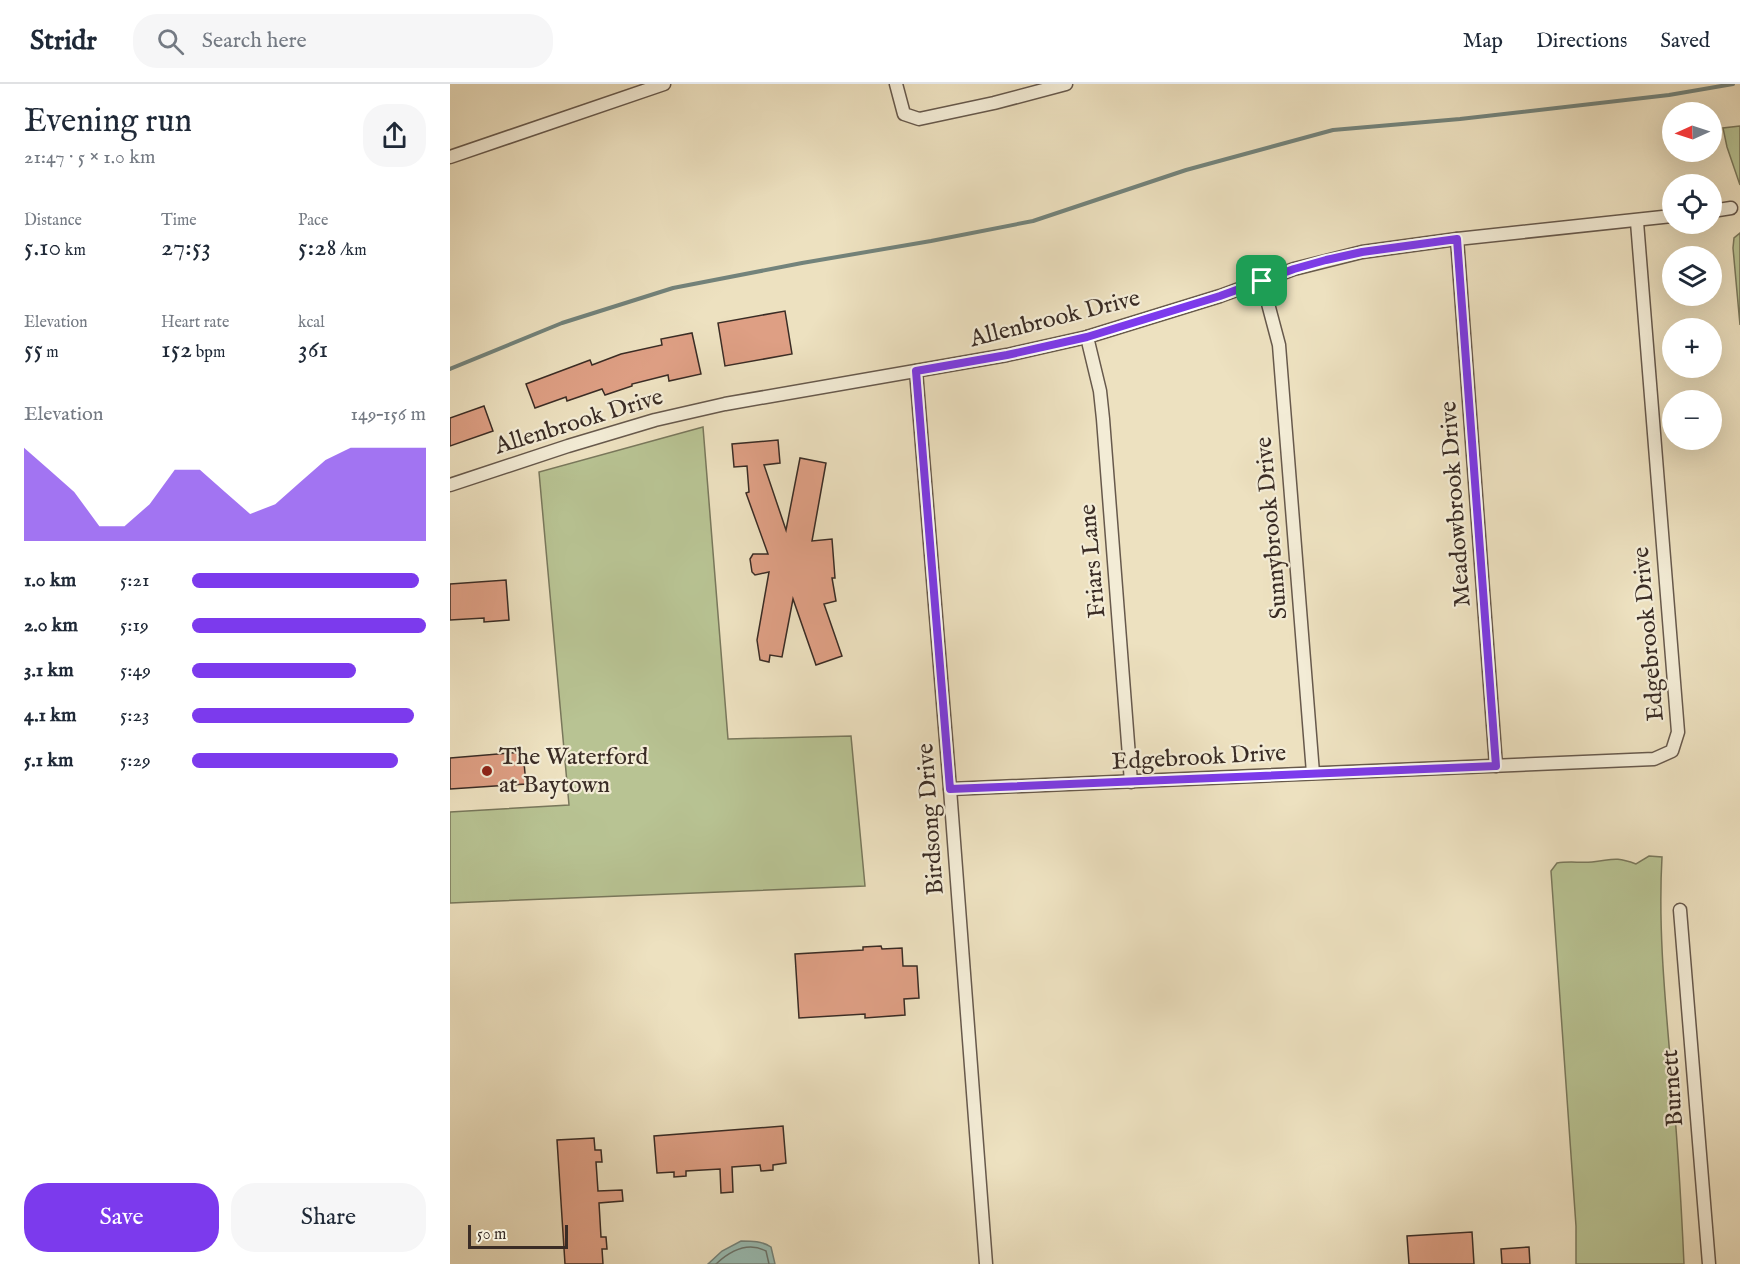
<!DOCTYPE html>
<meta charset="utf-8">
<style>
body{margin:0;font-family:"IM FELL English",serif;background:#f6f6f7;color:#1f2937;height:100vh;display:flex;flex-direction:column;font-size:22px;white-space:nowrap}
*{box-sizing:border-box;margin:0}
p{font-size:20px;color:#747a83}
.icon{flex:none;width:33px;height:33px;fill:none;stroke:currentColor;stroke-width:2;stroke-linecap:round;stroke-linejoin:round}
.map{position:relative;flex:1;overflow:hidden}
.panel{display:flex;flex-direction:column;background:#fff;width:450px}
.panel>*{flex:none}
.needle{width:39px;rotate:267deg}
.tools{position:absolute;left:1212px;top:18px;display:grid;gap:12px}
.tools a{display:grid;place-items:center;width:60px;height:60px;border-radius:50%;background:#fff;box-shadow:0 6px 24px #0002;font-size:30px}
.scale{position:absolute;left:18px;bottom:15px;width:100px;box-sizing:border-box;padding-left:6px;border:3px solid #3a2c25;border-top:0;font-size:16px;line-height:21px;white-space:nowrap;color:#3a2c25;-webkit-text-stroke:4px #f3ecd6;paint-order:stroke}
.pin{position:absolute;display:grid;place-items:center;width:51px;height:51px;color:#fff;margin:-26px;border-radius:12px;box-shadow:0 3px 9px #0006}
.round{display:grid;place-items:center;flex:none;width:63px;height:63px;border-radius:24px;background:#f6f6f7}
.head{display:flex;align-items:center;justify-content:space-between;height:102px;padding:0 24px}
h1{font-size:33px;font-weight:600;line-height:45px}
.figures{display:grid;grid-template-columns:repeat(3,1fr);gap:9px;height:102px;padding:6px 24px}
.figures div{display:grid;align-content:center}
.figures b{font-size:26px;font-weight:600}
.figures small{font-size:16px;font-weight:400}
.figures p{font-size:16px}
.chart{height:168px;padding:12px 24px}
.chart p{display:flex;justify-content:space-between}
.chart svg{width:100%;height:108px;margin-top:6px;fill:#7c3aed;opacity:.7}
.button{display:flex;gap:12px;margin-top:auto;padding:12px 24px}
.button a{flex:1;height:69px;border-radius:24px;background:#7c3aed;color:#fff;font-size:24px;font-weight:600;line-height:69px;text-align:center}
.button a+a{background:#f6f6f7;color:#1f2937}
ul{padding:0 24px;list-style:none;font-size:20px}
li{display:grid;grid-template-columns:96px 72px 1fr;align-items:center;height:45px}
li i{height:15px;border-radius:8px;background:#7c3aed}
header{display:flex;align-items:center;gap:36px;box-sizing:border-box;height:84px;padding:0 30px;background:#fff;border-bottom:2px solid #e0e1e3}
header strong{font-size:28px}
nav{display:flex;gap:33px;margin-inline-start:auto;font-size:21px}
.search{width:420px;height:54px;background:#f6f6f7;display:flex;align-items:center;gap:15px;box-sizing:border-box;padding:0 21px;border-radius:24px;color:#747a83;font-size:22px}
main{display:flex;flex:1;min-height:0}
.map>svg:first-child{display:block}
.green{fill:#b8c393;stroke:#79785c;stroke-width:1.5}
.water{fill:#99bdb4;stroke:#73837b;stroke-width:1.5}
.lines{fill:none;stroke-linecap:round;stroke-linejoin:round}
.shore{stroke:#6a746c;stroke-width:1.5}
.stream{stroke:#73837b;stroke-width:4}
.building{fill:#de9f84;stroke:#3a2c25;stroke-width:1.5}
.minor-casing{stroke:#67594c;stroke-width:15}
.minor{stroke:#f3ecd6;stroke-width:12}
.route-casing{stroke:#fff;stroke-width:12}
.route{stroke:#7c3aed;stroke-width:8}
.poi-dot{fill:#8f2418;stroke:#f3ecd6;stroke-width:2}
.labels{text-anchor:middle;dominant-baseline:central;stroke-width:4.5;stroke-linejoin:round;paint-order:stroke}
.street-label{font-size:24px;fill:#3a2c25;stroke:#f3ecd6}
.poi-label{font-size:24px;fill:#3a2c25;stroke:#f3ecd6;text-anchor:start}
</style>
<header>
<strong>Stridr</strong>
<div class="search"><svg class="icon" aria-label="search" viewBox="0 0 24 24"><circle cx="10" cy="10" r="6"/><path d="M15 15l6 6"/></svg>Search here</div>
<nav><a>Map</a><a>Directions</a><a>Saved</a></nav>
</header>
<main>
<section class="panel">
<div class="head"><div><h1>Evening run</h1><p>21:47 · 5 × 1.0 km</p></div><a class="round"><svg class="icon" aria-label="share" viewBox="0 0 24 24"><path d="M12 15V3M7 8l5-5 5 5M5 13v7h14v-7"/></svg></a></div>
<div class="figures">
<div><p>Distance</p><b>5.10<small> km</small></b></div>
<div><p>Time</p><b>27:53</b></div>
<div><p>Pace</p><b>5:28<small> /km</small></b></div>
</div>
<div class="figures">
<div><p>Elevation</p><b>55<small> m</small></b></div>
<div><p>Heart rate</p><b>152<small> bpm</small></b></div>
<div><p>kcal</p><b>361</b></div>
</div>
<div class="chart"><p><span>Elevation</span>149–156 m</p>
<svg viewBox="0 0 160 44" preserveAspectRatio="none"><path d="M0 44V6L10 15L20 24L30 38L40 38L50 29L60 15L70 15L80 24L90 33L100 29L110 20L120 11L130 6L140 6L150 6L160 6V44z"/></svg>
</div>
<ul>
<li><b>1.0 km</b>5:21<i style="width:97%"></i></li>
<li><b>2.0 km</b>5:19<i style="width:100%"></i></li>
<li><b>3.1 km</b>5:49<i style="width:70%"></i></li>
<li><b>4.1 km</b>5:23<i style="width:95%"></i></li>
<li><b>5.1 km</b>5:29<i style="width:88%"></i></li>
</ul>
<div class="button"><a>Save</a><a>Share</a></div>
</section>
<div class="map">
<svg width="1290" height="1180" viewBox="0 0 1290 1180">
<rect width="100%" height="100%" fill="#ede1c0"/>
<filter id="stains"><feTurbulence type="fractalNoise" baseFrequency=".00333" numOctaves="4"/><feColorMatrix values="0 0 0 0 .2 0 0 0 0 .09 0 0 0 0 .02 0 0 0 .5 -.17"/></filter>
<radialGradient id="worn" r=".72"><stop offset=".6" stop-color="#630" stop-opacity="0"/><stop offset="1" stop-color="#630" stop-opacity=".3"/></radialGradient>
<g class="green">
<path d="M1290,42v59l-13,-38 -4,-19z"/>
<path d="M1290,149v92l-7,-77 1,-10z"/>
<path d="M253,343l25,312 123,-3 14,150 -415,17v-91l119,-7 -30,-333z"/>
<path d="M1199,772l13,1c-4,70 3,141 9,211 6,65 10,130 13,196h-108v-38l-25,-355 6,-8c12,-2 23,0 35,-1 21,-2 22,-6 44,2z"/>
</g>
<path class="water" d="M291,1157c11,0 21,0 30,6l4,17h-67l14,-13z"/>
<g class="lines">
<path class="shore" d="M266,1180c14,-13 31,-23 50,-13l3,13"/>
<path class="stream" d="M0,285l112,-46 111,-35 129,-25 129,-22 102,-20 153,-51 147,-40 127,-11 209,-24 64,-11"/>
</g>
<g class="building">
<path d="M335,227l7,43 -67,12 -7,-43z"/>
<path d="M242,249l9,41 -32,7 -1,-6 -36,9v2l-27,9 -3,-6 -35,12 -1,-4 -31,11 -9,-24 64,-24 2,5 29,-11 41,-9 -1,-6z"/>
<path d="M34,322l9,25 -43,15v-28z"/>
<path d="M328,356l2,23 -16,2 22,65 14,-72 26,5 -14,78 20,-2 3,39h-3l4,23 -12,3 18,52 -26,9 -23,-66 -11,58 -12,-2 -1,7 -9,-2 -3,-20 12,-68 -14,3 -3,-3 -2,-13 3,-5h15l-22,-61 3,-1 -2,-26 -13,1 -2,-23z"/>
<path d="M56,496l3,40 -25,2v-4l-34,2v-36z"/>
<path d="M73,668l3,32 -76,5v-31z"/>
<path d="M431,862l1,3 20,-1 1,18h14l2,32 -15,1 1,16 -40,3v-4l-66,4 -4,-64 68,-4v-3z"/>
<path d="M333,1042l3,37 -13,2v5l-12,1 -1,-6 -28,2 1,25 -12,1 -1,-24 -34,2v5l-12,1v-5l-17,1 -3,-37z"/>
<path d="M144,1054l1,12h6l1,12h-6l2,29 24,-1 1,11 -24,2 2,34h5l1,12h-5l1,15h-38l-8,-124z"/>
<path d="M1022,1148l2,32h-65l-2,-28z"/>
<path d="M1079,1163l1,17h-28l-1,-15z"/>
</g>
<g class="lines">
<g class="minor-casing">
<g id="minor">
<path d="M446,0l8,30 15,5 75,-16 72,-19"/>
<path d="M0,73l214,-73"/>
<path d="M1262,127l19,-3"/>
<path d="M1007,155l39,527"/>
<path d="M812,197l17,64 34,428"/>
<path d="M637,253l13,54 3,28 28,363"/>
<path d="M466,287l34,418 36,475"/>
<path d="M0,401l118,-39 87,-26 70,-16 282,-49 80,-18 133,-41 74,-27 68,-17 95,-13 215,-23"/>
<path d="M500,705l704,-30 18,-8 6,-19 -41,-510"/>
<path d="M1230,826l29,354"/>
</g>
</g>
<use href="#minor" class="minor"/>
</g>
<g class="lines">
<g class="route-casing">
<path id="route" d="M1007,155l39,527 -546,23 -34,-418 91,-16 80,-18 133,-41 74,-27 32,-9 36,-8z"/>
</g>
<use href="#route" class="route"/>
</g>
<circle class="poi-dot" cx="37" cy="687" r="6"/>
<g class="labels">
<g class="street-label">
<text transform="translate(605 235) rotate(-14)">Allenbrook Drive</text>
<text transform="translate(129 338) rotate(-17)">Allenbrook Drive</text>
<text transform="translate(1006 420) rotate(-94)">Meadowbrook Drive</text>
<text transform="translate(822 444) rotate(-95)">Sunnybrook Drive</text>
<text transform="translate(643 477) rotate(-95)">Friars Lane</text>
<text transform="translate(1199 550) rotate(-95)">Edgebrook Drive</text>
<text transform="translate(749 674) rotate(-3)">Edgebrook Drive</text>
<text transform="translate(481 735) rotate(-94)">Birdsong Drive</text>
<text transform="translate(1223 1004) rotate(-94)">Burnett</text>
</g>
<g class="poi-label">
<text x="49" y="673">The Waterford<tspan x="49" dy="28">at Baytown</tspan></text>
</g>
</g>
<rect width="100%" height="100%" filter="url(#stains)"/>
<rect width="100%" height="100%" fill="url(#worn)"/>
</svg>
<div class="tools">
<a><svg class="needle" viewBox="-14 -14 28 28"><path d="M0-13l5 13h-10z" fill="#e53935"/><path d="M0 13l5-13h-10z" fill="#747a83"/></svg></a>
<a><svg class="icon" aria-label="locate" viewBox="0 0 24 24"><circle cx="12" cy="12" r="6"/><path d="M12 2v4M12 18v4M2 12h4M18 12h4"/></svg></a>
<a><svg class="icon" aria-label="layers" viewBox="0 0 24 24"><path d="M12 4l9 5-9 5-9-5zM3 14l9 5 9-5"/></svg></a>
<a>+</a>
<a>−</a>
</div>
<div class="scale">50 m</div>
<div class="pin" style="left:812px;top:197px;background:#1e9e55"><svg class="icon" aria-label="arrive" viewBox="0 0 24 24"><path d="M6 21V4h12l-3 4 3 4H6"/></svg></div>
</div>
</main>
